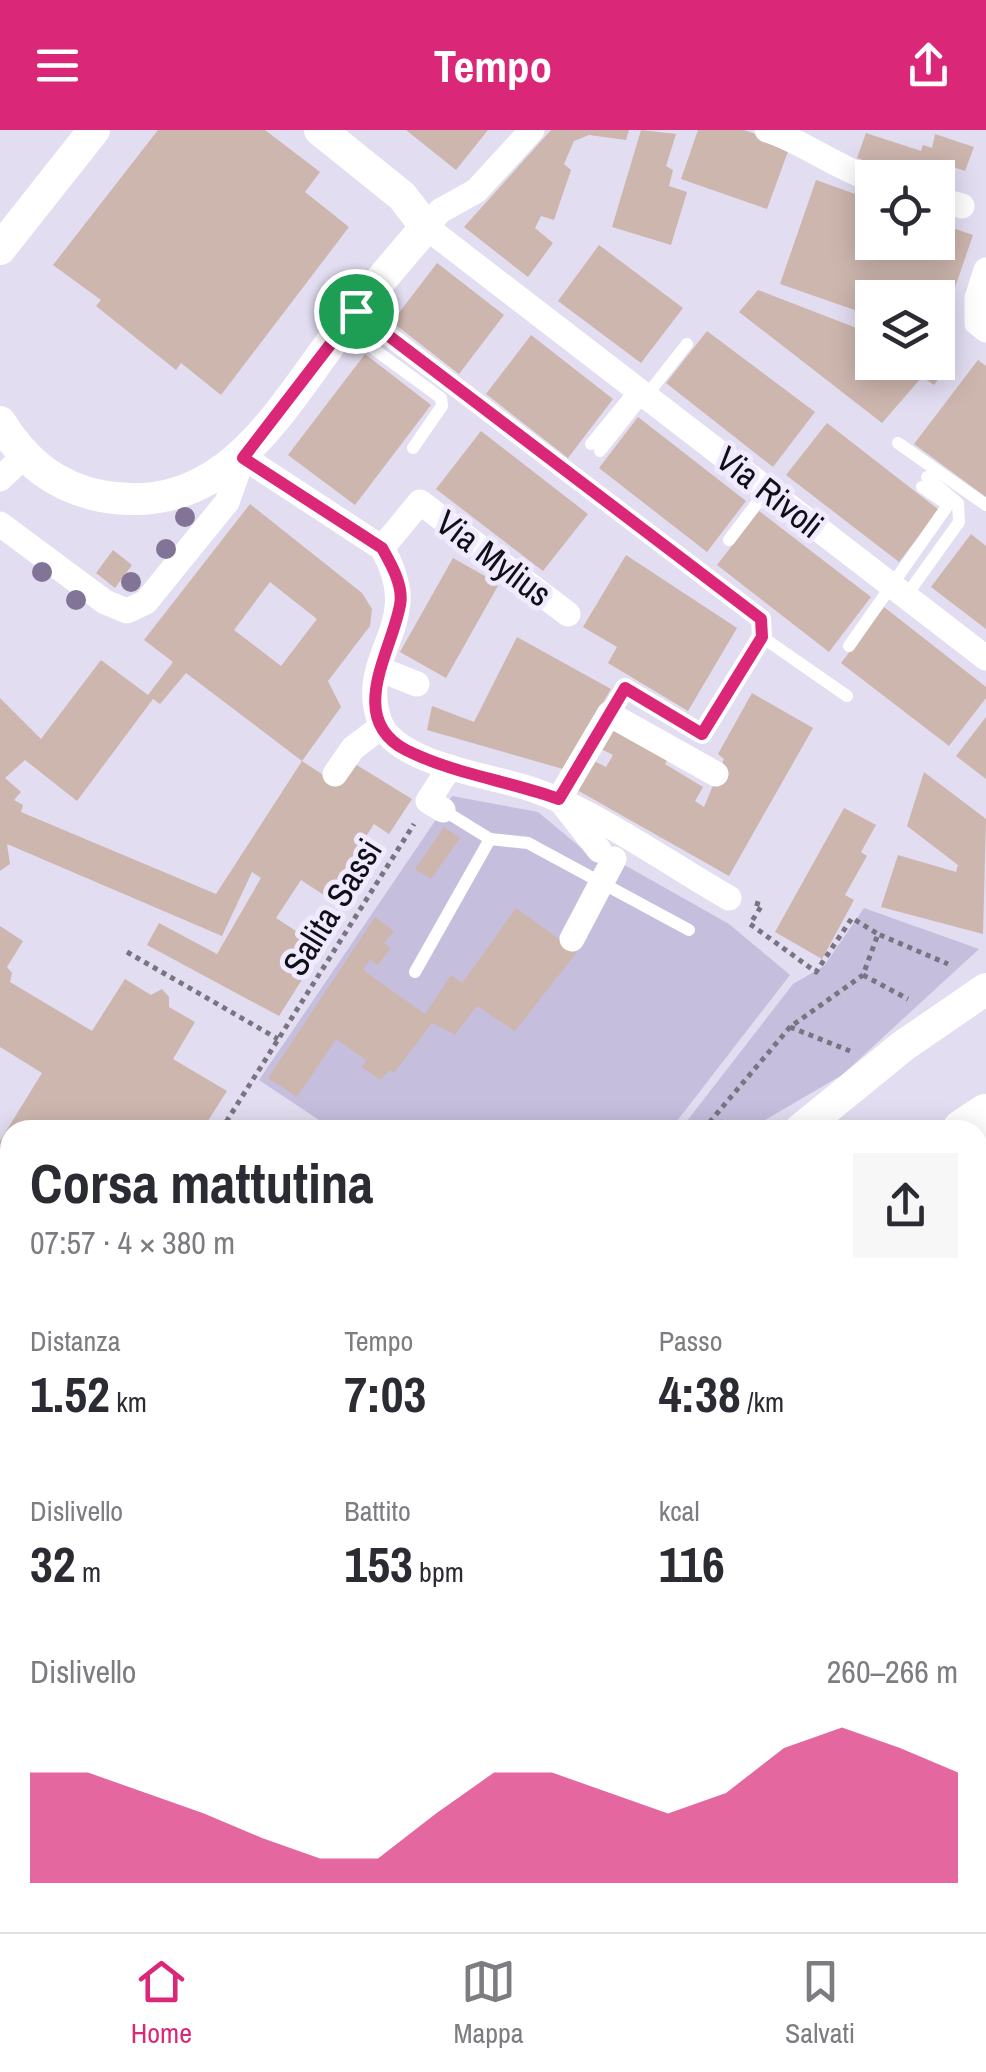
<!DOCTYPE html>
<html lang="it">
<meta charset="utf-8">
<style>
body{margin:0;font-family:"Archivo Narrow",sans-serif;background:#f7f7f7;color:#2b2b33;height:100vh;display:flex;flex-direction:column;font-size:38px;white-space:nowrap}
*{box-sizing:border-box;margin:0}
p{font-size:32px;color:#7c7c81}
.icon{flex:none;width:55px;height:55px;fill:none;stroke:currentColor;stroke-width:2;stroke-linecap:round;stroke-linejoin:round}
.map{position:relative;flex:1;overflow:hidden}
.sheet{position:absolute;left:0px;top:990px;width:988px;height:812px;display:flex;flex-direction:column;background:#fff;border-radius:30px 30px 0 0;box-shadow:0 5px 25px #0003}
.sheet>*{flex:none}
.tools{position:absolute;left:855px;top:30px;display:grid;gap:20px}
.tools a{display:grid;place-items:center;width:100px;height:100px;border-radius:0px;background:#fff;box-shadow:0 5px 25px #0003;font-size:50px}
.pin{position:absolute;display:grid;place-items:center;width:85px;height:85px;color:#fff;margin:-42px;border:5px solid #fff;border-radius:50%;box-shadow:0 2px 10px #0007}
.round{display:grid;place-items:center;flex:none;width:105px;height:105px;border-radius:0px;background:#f7f7f7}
.head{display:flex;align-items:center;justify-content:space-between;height:170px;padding:0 30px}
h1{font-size:55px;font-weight:700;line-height:75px}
.stats{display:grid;grid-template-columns:repeat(3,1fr);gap:15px;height:170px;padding:10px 30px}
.stats div{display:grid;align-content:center}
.stats b{font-size:50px;font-weight:700}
.stats small{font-size:28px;font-weight:400}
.stats p{font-size:28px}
.chart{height:280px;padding:20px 30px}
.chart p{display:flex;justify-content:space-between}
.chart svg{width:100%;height:180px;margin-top:10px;fill:#db2777;opacity:.7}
header{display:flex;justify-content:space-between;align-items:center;height:130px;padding:0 30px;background:#db2777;color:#fff;font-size:45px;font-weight:700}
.menu{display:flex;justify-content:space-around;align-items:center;height:140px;border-top:2px solid #e1e1e2;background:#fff;font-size:28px;color:#7c7c81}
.menu a{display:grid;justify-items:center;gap:5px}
.menu .on{color:#db2777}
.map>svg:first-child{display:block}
.green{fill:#c6bedd}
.water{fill:#a2d3e0;stroke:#7698a3;stroke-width:2.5}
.building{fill:#cdb6ae;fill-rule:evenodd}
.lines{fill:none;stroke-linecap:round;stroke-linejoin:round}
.path{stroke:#787482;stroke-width:5;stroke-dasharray:5 5;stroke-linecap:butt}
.lane{stroke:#fff;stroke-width:12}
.street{stroke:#fff;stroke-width:25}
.secondary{stroke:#fff;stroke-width:32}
.highway{stroke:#fff;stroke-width:42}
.tree{fill:#817497}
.route-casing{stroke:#fff;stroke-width:20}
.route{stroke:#db2777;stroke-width:12}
.labels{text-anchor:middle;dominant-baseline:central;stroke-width:10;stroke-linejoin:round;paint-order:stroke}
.street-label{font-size:35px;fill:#110f16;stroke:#f0eaff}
</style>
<header><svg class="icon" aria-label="menu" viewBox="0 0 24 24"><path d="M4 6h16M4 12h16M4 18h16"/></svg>Tempo<svg class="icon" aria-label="share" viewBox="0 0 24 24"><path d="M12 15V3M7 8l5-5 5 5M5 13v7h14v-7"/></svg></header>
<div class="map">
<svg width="986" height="1802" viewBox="0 0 986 1802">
<rect width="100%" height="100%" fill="#e2ddf1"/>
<g class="green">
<path d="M452,666l86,16 59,49 17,-2 115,65 61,51 -120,155h-336l-75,-50z"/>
<path d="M864,778l115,41 -137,126 -94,55h-68l113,-146 31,-18z"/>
</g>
<path class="water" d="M986,1234v568h-293l-3,-9 288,-1v-556z"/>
<g class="building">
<path d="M158,0h107l55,42 -15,20 44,35 -128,168 -40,-32 -5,7 -80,-64 5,-6 -48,-35z"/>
<path d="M406,0h82l-32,40z"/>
<path d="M551,0h78l-3,10 -37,-5 -15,6 -10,23 7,6 -17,50 -13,-4 -6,12 18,15 -25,34 -64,-50z"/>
<path d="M641,0l35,4 -10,32 7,4 -4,16 18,6 -16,53 -59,-18z"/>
<path d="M698,0h46l46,16 -23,63 -86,-30z"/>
<path d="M866,3l55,18 2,-6 9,3 3,-14 39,13 -9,24 -17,-6 -5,16 -22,-8 -6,5 -58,-20z"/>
<path d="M816,50l56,20v42h66v-19l35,12 -35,102v-39h-66v18l-92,-32z"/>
<path d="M599,115l84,63 -42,55 -83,-62z"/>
<path d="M437,133l67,52 -45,59 -67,-52z"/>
<path d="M758,160l114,44v28h66v-8l13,8 -17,23 -12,-8 -40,46 -143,-111z"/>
<path d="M707,201l108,81 -42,55 -107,-84z"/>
<path d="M531,205l82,64 -45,59 -82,-64z"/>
<path d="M365,224l66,51 -76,100 -67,-50z"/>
<path d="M978,230l8,6v131l-72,-53z"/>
<path d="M638,287l108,84 -39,51 -108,-84z"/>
<path d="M827,293l112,87 -40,52 -113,-87z"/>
<path d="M481,301l107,83 -45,57 -107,-82z"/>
<path d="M250,374l112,89 10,16 -2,17 -42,55 13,26 -39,54 -116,-88 -26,31 -7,-5 -76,102 -52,-41 -20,18 16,14 -7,8 9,5 -2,7 195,82 86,-133 38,25 15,-22 57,35 -23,35 -15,-10 -47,73 -26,-17 -25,38 46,30 -43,68 -132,-71 12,-22 58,31 44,-76 -9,-6 -30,64 -215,-92 3,20 -10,7v-173l41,41 60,-79 47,35 25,-33 -29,-22zM270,452l47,37 -36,47 -47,-36z"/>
<path d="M759,381l112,86 -42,55 -112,-87z"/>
<path d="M971,404l15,12v83l-55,-42z"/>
<path d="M113,420l19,15 -17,23 -19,-15z"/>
<path d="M626,425l111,73 -49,83 -80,-48 9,-16 -34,-20z"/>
<path d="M453,428l46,26 -53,94 -46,-26z"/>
<path d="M884,477l102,80v11l-37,48 -108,-83z"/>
<path d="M517,507l94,52 -48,80 -136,-39 5,-24 42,16z"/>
<path d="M752,563l61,35 -84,148 -152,-86 17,-29 12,6 7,-12 -12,-6 12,-21 55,31 -3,5 38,23 -8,14 9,6 20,-48 -6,-5z"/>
<path d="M986,587v62l-30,-23z"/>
<path d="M924,642l62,47 -3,115 -102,-27 17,-52 58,17 2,-7 -51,-39z"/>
<path d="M844,678l32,17 -15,27 6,4 -22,39 9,5 -32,59 -47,-27z"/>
<path d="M444,697l16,11 -29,41 -16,-10z"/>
<path d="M516,778l61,44 -62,79 -38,-25 -22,29 -23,-12 -38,50 -5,-3 -8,10 -19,-13 4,-7 -30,-21 -39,58 -29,-19 107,-161 19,14 -10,12 7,5 -13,17 -8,-5 -7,10 62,44 26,-39 11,8z"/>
<path d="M0,796l23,15 -16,26 5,6 -2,9 82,49 33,-52 26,16 11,-6 7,8v10l26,15 -22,37 54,32 -25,39h-192v187l-10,-6v-170l42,-68 -42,-26z"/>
<path d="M0,1675l10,15v102h58l-15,10h-53z"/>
<path d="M605,1792h32l3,10h-32z"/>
</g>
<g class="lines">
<g class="path">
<path d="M755,773l7,2 -12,19 66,48 36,-54 26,16"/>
<path d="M127,822l151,87"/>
<path d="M863,845l45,24"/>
<path d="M790,897l60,24"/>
<path d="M221,1000l193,-306"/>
<path d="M703,1000l87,-103 73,-52 15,-41 70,30"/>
<path d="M0,1142l10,8"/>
</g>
<g class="lane">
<path d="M358,182l403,307 1,18"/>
<path d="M345,198l96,70 1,8 -29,42"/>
<path d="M646,266l41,-52"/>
<path d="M898,313l88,62"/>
<path d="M591,314l45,-55"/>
<path d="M600,321l44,-56"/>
<path d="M729,410l38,-50"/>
<path d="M906,466l53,-74 -1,-19 -31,-26"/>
<path d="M849,516l99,-141 -26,-18"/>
<path d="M609,584l16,-25 77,45 60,-97 85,59"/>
<path d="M490,709l38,4 161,87"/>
<path d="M415,842l75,-133 -47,-29"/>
<path d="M564,1792l3,10"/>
</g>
<g class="street">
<path d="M532,0l-56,61 -36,20 -14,16 560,431"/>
<path d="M767,0c38,12 67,37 105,49"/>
<path d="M938,69l24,7"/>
<path d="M986,140l-9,28v25l9,7"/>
<path d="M0,349l22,-21"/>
<path d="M0,394l105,78 22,9 19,-9 81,-100 16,-45 139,91c46,79 -27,105 -2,174 15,40 104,53 141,64 67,19 146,77 208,112"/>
<path d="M382,418l38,-46 148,112"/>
<path d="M379,539l38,15"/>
<path d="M335,644l18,-26 28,-21"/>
<path d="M443,680l-15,-9 22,-34"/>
<path d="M599,720l-40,-51 50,-85 107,60"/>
<path d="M572,809l42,-80"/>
</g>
<g class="secondary">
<path d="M0,119l94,-119"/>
<path d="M0,292c24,39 55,65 101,74 119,22 172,-75 232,-156 29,-39 61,-76 93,-113l-24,-31 -82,-66"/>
<path d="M800,1000l103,-84 83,-57"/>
<path d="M0,1232l10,4"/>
<path d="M0,1322l10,-4"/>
</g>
<g class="highway">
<path d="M963,1000l23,-15"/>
<path d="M978,1029l8,-6"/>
<path d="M0,1267l10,5"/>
<path d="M0,1416l10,-4"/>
<path d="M0,1461l10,-4"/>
</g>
</g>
<g class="tree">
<circle cx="185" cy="387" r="10"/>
<circle cx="166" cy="419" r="10"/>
<circle cx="42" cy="442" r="10"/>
<circle cx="131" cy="452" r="10"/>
<circle cx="76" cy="470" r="10"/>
</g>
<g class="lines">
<g class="route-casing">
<path id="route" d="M356,181l405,308 1,18 -60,97 -77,-46 -66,111c-50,-18 -105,-25 -153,-49 -61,-32 -14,-99 -6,-145 4,-19 -9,-41 -18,-57l-139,-90z"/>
</g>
<use href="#route" class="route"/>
</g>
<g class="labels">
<g class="street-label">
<text transform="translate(770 362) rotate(38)">Via Rivoli</text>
<text transform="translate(494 428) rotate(37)">Via Mylius</text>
<text transform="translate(332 777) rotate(-58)">Salita Sassi</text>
</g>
</g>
</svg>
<div class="tools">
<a><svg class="icon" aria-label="locate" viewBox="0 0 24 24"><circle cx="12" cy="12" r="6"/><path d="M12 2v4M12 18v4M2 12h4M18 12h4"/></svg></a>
<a><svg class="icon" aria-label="layers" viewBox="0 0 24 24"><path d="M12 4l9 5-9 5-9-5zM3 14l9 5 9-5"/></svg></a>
</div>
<div class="pin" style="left:356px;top:181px;background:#1e9e55"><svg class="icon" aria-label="arrive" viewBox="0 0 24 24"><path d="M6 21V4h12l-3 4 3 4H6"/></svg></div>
<section class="sheet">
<div class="head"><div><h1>Corsa mattutina</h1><p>07:57 · 4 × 380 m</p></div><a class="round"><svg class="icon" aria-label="share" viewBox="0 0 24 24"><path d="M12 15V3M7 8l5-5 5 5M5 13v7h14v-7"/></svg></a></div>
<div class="stats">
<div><p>Distanza</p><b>1.52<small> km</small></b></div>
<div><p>Tempo</p><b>7:03</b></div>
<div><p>Passo</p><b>4:38<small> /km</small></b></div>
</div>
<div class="stats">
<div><p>Dislivello</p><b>32<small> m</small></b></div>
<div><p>Battito</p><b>153<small> bpm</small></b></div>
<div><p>kcal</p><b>116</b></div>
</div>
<div class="chart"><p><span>Dislivello</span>260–266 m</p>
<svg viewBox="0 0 160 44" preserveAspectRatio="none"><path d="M0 44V17L10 17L20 22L30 27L40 33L50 38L60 38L70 27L80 17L90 17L100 22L110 27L120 22L130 11L140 6L150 11L160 17V44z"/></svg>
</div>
</section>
</div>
<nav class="menu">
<a class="on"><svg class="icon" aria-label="home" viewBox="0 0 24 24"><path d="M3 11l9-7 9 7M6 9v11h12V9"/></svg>Home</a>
<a><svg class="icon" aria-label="map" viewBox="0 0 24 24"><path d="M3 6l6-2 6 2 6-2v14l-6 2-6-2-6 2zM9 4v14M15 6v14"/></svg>Mappa</a>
<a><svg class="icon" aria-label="saved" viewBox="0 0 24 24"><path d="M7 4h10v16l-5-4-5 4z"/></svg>Salvati</a>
</nav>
